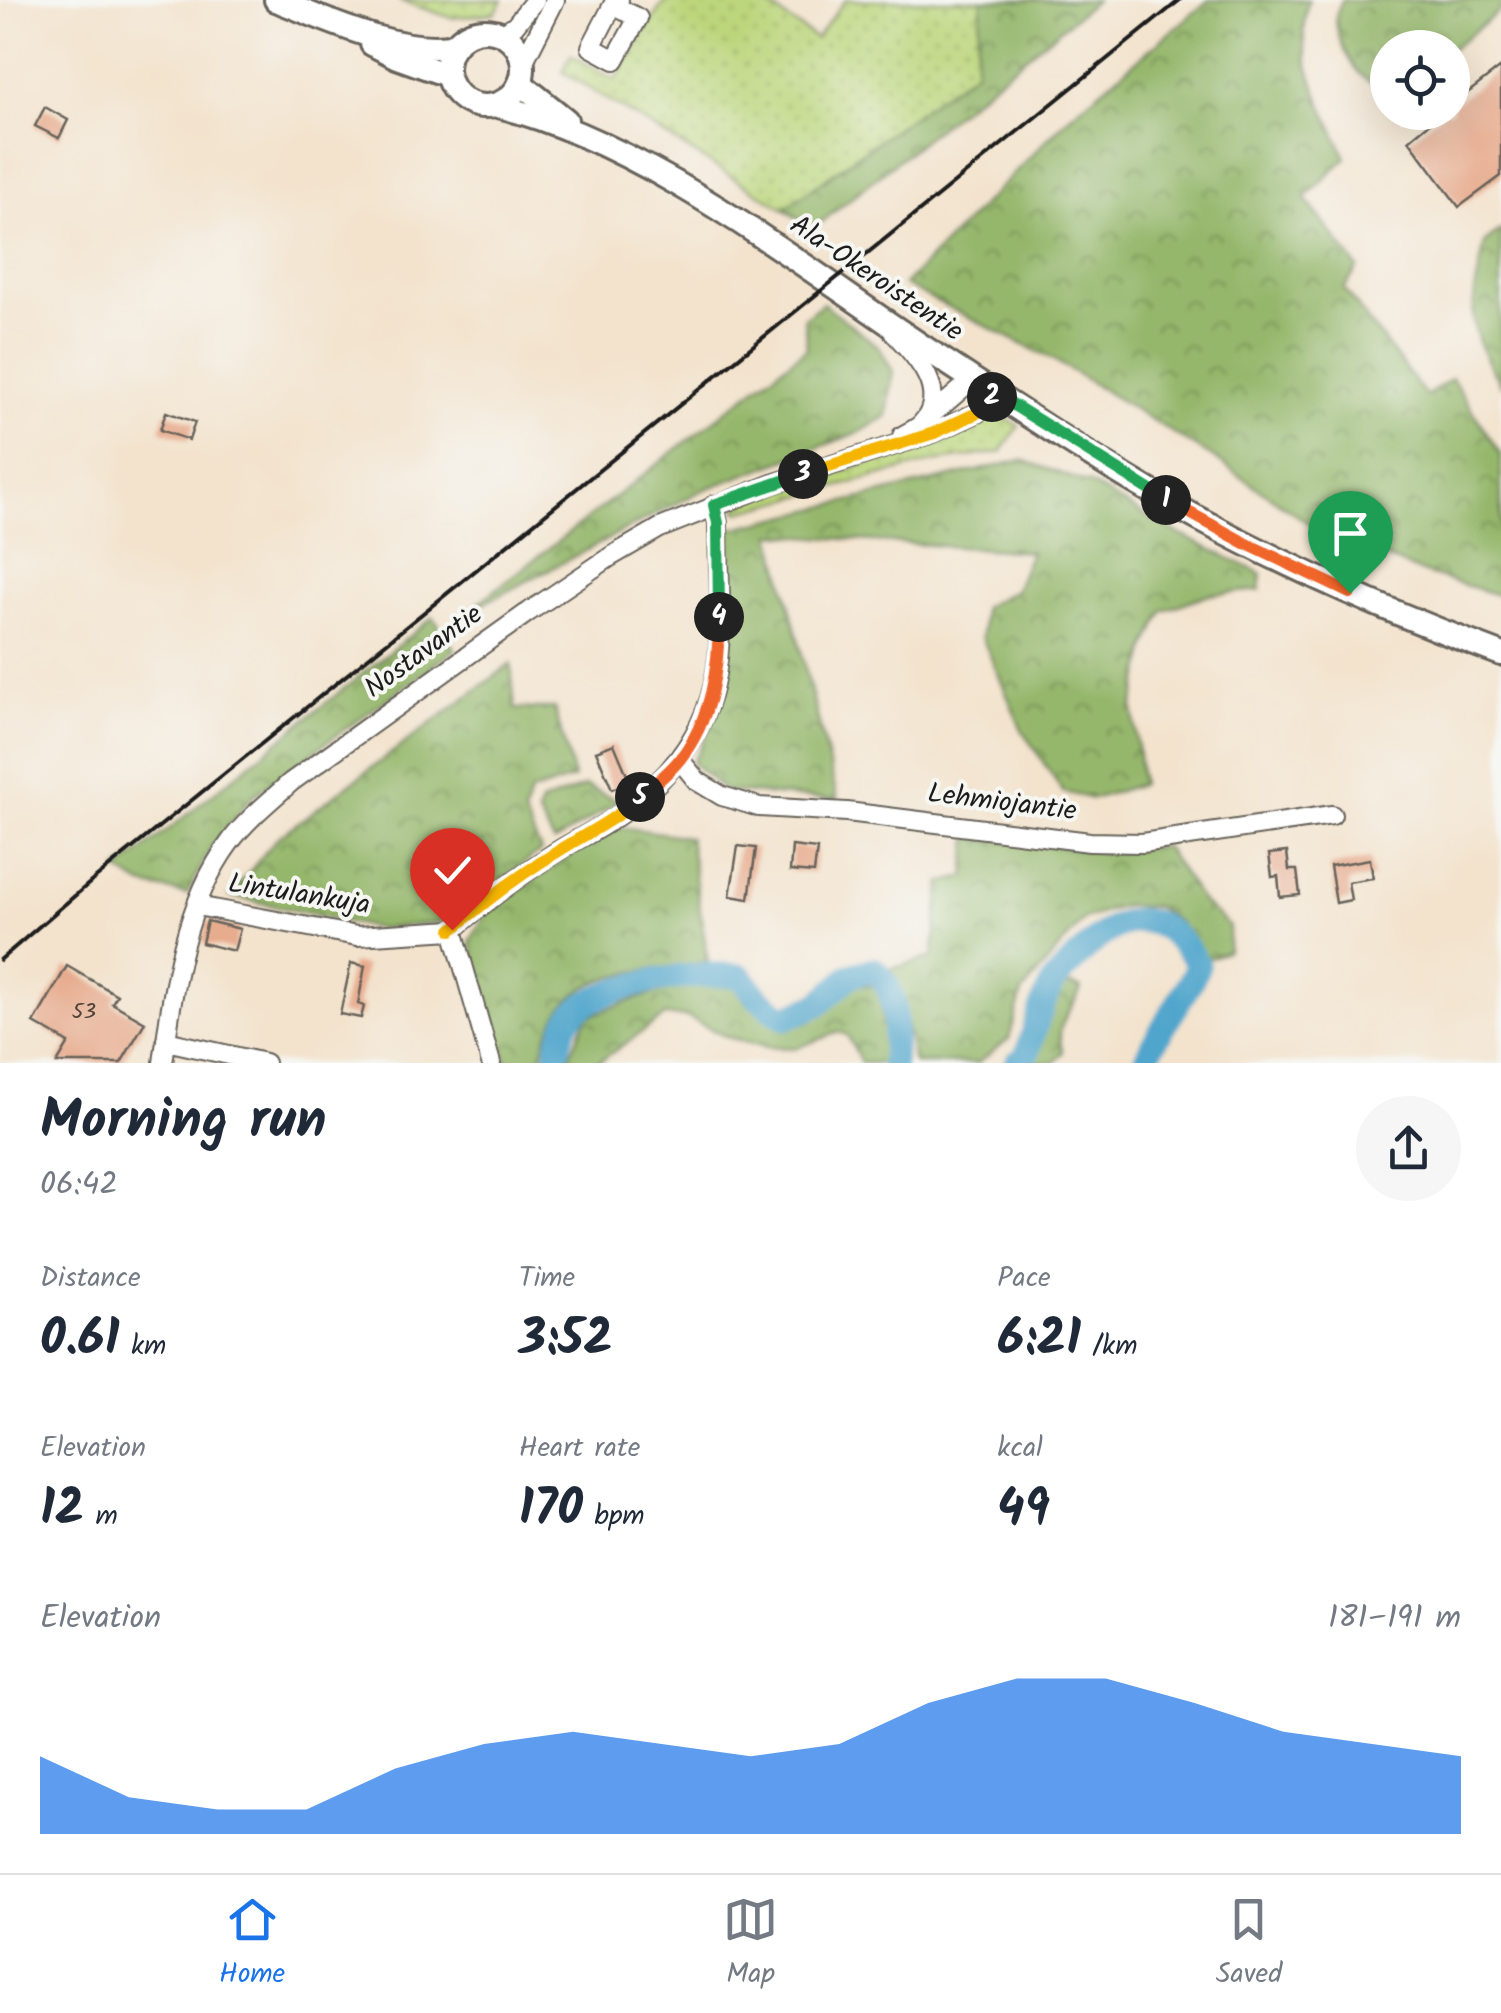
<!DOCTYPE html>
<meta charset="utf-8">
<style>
body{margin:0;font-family:Kalam,sans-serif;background:#f6f6f7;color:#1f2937;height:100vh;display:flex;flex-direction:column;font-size:38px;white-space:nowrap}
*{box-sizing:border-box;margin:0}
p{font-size:32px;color:#747a83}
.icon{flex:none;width:55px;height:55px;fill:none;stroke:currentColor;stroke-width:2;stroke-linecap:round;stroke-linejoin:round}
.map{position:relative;height:1063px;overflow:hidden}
.details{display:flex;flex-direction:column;background:#fff;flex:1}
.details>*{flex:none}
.tools{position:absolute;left:1370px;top:30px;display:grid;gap:20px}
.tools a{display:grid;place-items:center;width:100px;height:100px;border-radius:50%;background:#fff;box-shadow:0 10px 40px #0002;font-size:50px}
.pin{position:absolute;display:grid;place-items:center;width:85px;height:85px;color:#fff;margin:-102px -42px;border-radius:50% 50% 50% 0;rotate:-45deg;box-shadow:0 0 10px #0007}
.pin .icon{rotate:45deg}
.km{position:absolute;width:50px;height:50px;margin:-25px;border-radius:50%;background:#222;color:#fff;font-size:28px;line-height:50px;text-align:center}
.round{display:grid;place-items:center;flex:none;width:105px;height:105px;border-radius:52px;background:#f6f6f7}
.overview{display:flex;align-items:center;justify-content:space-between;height:170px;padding:0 40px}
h1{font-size:55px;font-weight:700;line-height:75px}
.figures{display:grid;grid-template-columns:repeat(3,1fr);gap:15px;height:170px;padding:10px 40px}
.figures div{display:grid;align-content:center}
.figures b{font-size:50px;font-weight:700}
.figures small{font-size:28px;font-weight:400}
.figures p{font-size:28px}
.chart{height:280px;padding:20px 40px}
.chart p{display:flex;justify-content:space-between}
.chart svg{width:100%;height:180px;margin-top:10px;fill:#1a73e8;opacity:.7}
.menu{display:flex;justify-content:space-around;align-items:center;height:140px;border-top:2px solid #e0e1e3;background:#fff;font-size:28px;color:#747a83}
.menu a{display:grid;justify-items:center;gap:5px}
.menu .on{color:#1a73e8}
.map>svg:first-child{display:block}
.grass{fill:url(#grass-dots);stroke:#6c794c;stroke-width:2.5}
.forest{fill:url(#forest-crowns);stroke:#586a44;stroke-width:2.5}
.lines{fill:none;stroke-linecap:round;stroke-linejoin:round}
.river{stroke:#50a5cc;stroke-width:25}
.building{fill:#e7ac8e}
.minor-casing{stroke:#67625a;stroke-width:22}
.major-casing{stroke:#67625a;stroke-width:28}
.minor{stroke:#fff;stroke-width:18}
.major{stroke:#fff;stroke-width:22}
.rail{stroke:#1c1c1c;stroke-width:4}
.split-1-casing{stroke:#fff;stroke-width:20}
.split-2-casing{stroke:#fff;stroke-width:20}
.split-3-casing{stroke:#fff;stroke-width:20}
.split-4-casing{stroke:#fff;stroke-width:20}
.split-5-casing{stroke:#fff;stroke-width:20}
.split-6-casing{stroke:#fff;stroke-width:20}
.split-1{stroke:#f0652b;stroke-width:12}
.split-2{stroke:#22a559;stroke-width:12}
.split-3{stroke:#f5b400;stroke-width:12}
.split-4{stroke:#22a559;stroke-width:12}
.split-5{stroke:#f0652b;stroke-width:12}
.split-6{stroke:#f5b400;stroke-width:12}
.labels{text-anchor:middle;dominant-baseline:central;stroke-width:8;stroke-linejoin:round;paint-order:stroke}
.number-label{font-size:22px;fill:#4f4038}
.street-label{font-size:28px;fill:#1c1c1c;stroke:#f6f6f2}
</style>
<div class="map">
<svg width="1501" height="1063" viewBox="0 0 1501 1063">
<defs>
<pattern id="grass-dots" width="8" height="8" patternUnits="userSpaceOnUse" patternTransform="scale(2.5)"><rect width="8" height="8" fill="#bcd67c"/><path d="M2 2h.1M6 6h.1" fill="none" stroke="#a1b76b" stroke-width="1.8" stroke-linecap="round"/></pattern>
<pattern id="forest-crowns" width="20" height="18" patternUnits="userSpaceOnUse" patternTransform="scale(2.5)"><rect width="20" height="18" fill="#95b76c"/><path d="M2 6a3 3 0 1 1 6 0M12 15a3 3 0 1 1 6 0" fill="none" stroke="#799458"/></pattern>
</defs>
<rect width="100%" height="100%" fill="#f6f6f2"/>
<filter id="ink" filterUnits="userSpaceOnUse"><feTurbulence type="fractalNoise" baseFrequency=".01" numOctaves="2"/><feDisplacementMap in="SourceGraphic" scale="20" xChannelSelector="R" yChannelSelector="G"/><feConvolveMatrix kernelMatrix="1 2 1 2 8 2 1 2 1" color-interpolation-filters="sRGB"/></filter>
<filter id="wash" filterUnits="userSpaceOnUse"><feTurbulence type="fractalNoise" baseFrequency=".0048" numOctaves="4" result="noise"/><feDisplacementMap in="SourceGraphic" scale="40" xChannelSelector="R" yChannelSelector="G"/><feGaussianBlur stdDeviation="2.25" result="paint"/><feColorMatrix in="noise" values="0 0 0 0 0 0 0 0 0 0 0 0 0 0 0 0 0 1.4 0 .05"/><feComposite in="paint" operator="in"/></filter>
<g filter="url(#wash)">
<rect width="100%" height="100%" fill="#f3e3cd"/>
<g class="grass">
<path d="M398,0h105l-8,13 -43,5z"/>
<path d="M665,0h96l55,39 29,-39h137l-7,71 -191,138 -221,-137 8,-17 44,25z"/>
<path d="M1003,417l16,9 -18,26 -68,10 -193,50 -4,-3 9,-7 81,-24 153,-58z"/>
</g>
<g class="forest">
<path d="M982,0h114l-283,229 -29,-20 191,-138z"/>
<path d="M1209,0h100c-19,54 17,109 37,158l-41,40 53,70 -14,21 82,107 26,-18 49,77v141l-86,-26 -104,-45 -97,-67 -160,-98 -150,-75 168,-171z"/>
<path d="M1342,0h159v10l-48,38h-65l-1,39c-28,1 -52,-44 -51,-72 1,-2 5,-13 6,-15z"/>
<path d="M1501,230v155c-38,-64 -30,-73 -16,-143z"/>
<path d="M823,303l56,44 14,24 -6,45 -27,16 -157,58 -236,122 340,-264 -3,-30z"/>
<path d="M1022,460l68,24 81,46 91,44 -2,16 -54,5 -43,16 -16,35 -14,61 8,77 -48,15 -30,-7 -41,-62 -40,-93 1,-30 32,-17 16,-38 -259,-18 66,266 -113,-9 -33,-28c43,-75 37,-151 39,-234z"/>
<path d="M433,617l22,33 -201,145 -41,49 -26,50 -45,-9 -24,-15z"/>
<path d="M511,664l4,45 39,-1 20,70 -44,15 -6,21 17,37 -99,71 -63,7 -149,-33 46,-57z"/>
<path d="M585,786l34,15 -65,41 -16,-29 3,-10z"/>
<path d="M620,827l69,10 19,125c-83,14 -149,2 -168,101h-33l-37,-122 16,-27 72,-51z"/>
<path d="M969,838l146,14 49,-6 38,56 27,24 -1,25 -21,8 -28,-36 -24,-16 -32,-1 -39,13 -62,74 -13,46 -31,24h-64l-14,-71 -10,-23 43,-12 8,-74 24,-6z"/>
<path d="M1062,983l19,5c-7,24 -29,33 -18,64l-9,11h-25z"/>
<path d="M853,984l26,2 9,77h-27l-14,-28 -9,-3 -41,16 -31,-1 -39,-10 -40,-20 -22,-1 -68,47h-26l-1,-9 17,-37c47,-19 97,-37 149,-30l10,15 36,24 27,-4z"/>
</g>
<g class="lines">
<g class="river">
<path d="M556,1063c1,-19 8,-44 25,-56 36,-25 118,-36 160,-31l17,22 27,20 34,-14 31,-28 24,-7c27,24 21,61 19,94"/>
<path d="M1017,1063l9,-6c7,-22 13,-46 23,-67 6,-13 21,-25 31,-35 46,-48 84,-46 118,10 -14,35 -39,63 -54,98"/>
</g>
</g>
<g id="blocks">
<g class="building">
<path d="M1501,67v109l-42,31 -50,-67 34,-28h9v-7z"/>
<path d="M45,107l23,13 -9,18 -24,-12z"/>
<path d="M166,412l29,10 -6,18 -29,-10z"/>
<path d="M614,744l16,38 -18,7 -16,-38z"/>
<path d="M738,846l18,2 -7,51 -19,-3z"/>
<path d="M792,846l25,3 -3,24 -24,-2z"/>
<path d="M1287,852l2,18h8l3,25 -20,2 -2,-21 -6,1 -3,-23z"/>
<path d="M1370,859l3,19 -25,4 3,18 -15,3 -6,-37z"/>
<path d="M207,921l33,8 -6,22 -32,-8z"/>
<path d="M351,963l14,3 -7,38 6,2 -3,12 -21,-4z"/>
<path d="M67,966l50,29 -5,8 33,19 -24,41h-64l12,-20 -35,-20z"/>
</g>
</g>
</g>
<g filter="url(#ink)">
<use href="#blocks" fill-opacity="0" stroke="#67625a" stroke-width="2.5"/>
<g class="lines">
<g class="minor-casing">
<g id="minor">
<path d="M613,5l25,13 -23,42 -24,-13 22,-42 6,-5"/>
<path d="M502,34l13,-9 20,-25"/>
<path d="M523,63l32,-63"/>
<path d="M894,333c22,23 56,60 28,90 -4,5 -14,9 -20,13"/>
<path d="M928,418l45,-39"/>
<path d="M680,760l17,21 25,15 37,11 88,5 243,30 52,1 190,-28"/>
<path d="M197,906l160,30 96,-6"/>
<path d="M166,1041l99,22"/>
<path d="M163,1063c10,-75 21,-159 67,-221 17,-23 40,-41 61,-60l236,-169 83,-56 50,-29 112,-44 161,-51 44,-20 18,-19"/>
<path d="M491,1063l-38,-133c30,-27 63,-52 97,-74 24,-16 51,-27 73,-44 44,-32 79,-74 91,-128 11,-52 4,-109 4,-161l-4,-18"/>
</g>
</g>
<g class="major-casing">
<g id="major">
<path d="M276,0c48,19 127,56 179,45"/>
<circle cx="485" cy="68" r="38"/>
<path d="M372,44l25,13 50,18"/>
<path d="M520,83l46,37"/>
<path d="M494,105c152,36 309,163 440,249 86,56 172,114 263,164 98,53 200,97 304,136"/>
</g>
</g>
<use href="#minor" class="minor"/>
<use href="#major" class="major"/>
<path class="rail" d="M0,960l92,-79 1088,-881"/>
</g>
</g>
<g class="lines" filter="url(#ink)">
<g class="split-1-casing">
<path id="split-1" d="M1166,500l81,44 103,49"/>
</g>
<g class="split-2-casing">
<path id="split-2" d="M992,397l4,-3 170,106"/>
</g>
<g class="split-3-casing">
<path id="split-3" d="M803,474l131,-41 43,-20 15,-16"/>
</g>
<g class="split-4-casing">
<path id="split-4" d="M719,617l-1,-94 -4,-18 89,-31"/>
</g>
<g class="split-5-casing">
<path id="split-5" d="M640,797c13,-12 29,-24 40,-38 32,-40 39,-93 39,-142"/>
</g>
<g class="split-6-casing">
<path id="split-6" d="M452,930c32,-28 66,-54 102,-76 29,-19 60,-33 86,-57"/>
</g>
<use href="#split-1" class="split-1"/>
<use href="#split-2" class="split-2"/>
<use href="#split-3" class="split-3"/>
<use href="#split-4" class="split-4"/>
<use href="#split-5" class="split-5"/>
<use href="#split-6" class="split-6"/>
</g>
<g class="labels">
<g class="number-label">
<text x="84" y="1012">53</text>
</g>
<g class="street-label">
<text transform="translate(876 279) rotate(34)">Ala-Okeroistentie</text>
<text transform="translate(424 652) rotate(-36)">Nostavantie</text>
<text transform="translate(1002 803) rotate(7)">Lehmiojantie</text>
<text transform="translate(299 895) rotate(9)">Lintulankuja</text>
</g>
</g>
</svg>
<div class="tools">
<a><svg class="icon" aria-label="locate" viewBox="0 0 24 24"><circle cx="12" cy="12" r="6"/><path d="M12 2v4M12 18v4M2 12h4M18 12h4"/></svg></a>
</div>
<div class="pin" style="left:1350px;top:593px;background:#1e9e55"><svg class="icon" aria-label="arrive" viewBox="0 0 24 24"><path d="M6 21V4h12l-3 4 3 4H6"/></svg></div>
<div class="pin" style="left:452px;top:930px;background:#d93025"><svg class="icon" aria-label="check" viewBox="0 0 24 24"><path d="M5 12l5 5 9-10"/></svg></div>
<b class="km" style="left:1166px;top:500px">1</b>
<b class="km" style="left:992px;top:397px">2</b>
<b class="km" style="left:803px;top:474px">3</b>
<b class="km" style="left:719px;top:617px">4</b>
<b class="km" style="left:640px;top:797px">5</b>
</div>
<section class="details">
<div class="overview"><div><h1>Morning run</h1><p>06:42</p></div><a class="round"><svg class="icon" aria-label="share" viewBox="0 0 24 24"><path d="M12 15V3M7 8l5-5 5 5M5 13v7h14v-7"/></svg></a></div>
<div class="figures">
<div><p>Distance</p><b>0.61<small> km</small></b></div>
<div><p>Time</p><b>3:52</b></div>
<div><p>Pace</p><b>6:21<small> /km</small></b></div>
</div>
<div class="figures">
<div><p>Elevation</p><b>12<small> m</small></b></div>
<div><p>Heart rate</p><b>170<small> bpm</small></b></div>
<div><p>kcal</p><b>49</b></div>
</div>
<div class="chart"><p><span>Elevation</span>181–191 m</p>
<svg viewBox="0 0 160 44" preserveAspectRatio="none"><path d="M0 44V25L10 35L20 38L30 38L40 28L50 22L60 19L70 22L80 25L90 22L100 12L110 6L120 6L130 12L140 19L150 22L160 25V44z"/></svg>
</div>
</section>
<nav class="menu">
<a class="on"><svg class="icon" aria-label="home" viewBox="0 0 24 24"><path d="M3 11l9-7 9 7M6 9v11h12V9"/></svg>Home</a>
<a><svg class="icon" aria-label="map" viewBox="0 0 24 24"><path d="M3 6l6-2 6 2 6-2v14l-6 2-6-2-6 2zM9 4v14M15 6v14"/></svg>Map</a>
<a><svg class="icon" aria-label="saved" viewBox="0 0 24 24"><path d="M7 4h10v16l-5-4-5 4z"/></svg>Saved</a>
</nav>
